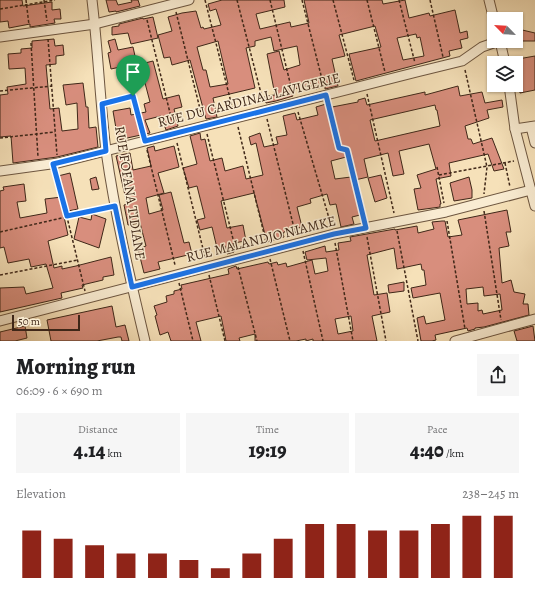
<!DOCTYPE html>
<meta charset="utf-8">
<style>
body{margin:0;font-family:Alegreya,serif;background:#f6f6f6;color:#202124;height:100vh;display:flex;flex-direction:column;font-size:15px;white-space:nowrap}
*{box-sizing:border-box;margin:0}
p{font-size:13px;color:#757577}
.icon{flex:none;width:22px;height:22px;fill:none;stroke:currentColor;stroke-width:2;stroke-linecap:round;stroke-linejoin:round}
.map{position:relative;height:341px;overflow:hidden}
.side{display:flex;flex-direction:column;background:#fff;flex:1}
.side>*{flex:none}
.needle{width:26px;rotate:294deg}
.buttons{position:absolute;left:487px;top:12px;display:grid;gap:8px}
.buttons a{display:grid;place-items:center;width:36px;height:36px;border-radius:0px;background:#fff;box-shadow:0 1px 3px #0004;font-size:20px}
.scale{position:absolute;left:12px;bottom:10px;width:68px;box-sizing:border-box;padding-left:4px;border:2px solid #3f2718;border-top:0;font-size:11px;line-height:14px;white-space:nowrap;color:#3f2718;-webkit-text-stroke:3px #f9ecd2;paint-order:stroke}
.pin{position:absolute;display:grid;place-items:center;width:34px;height:34px;color:#fff;margin:-41px -17px;border-radius:50% 50% 50% 0;rotate:-45deg;box-shadow:0 0 4px #0007}
.pin .icon{rotate:45deg}
.round{display:grid;place-items:center;flex:none;width:42px;height:42px;border-radius:0px;background:#f6f6f6}
.head{display:flex;align-items:center;justify-content:space-between;height:68px;padding:0 16px}
h1{font-size:22px;font-weight:800;line-height:30px}
.metrics{display:grid;grid-template-columns:repeat(3,1fr);gap:6px;height:68px;padding:4px 16px}
.metrics div{display:grid;align-content:center;border-radius:0px;background:#f6f6f6;text-align:center}
.metrics b{font-size:20px;font-weight:800}
.metrics small{font-size:11px;font-weight:400}
.metrics p{font-size:11px}
.chart{height:112px;padding:8px 16px}
.chart p{display:flex;justify-content:space-between}
.chart svg{width:100%;height:72px;margin-top:4px;stroke:#8f2418;stroke-width:6}
.map>svg:first-child{display:block}
.building{fill:#d88e7d;stroke:#3f2718;fill-rule:evenodd}
.lines{fill:none;stroke-linecap:round;stroke-linejoin:round}
.minor-casing{stroke:#6d5640;stroke-width:11}
.path{stroke:#3f2718;stroke-width:1.5;stroke-dasharray:3 2;stroke-linecap:butt}
.minor{stroke:#f9ecd2;stroke-width:9}
.route-casing{stroke:#fff;stroke-width:8}
.route{stroke:#1a73e8;stroke-width:5}
.labels{text-anchor:middle;dominant-baseline:central;stroke-width:3;stroke-linejoin:round;paint-order:stroke}
.street-label{font-size:14px;fill:#3f2718;stroke:#f9ecd2}
</style>
<div class="map">
<svg width="535" height="341" viewBox="0 0 535 341">
<rect width="100%" height="100%" fill="#f6e1b9"/>
<filter id="stains"><feTurbulence type="fractalNoise" baseFrequency=".005" numOctaves="4"/><feColorMatrix values="0 0 0 0 .2 0 0 0 0 .09 0 0 0 0 .02 0 0 0 .5 -.17"/></filter>
<radialGradient id="worn" r=".72"><stop offset=".6" stop-color="#630" stop-opacity="0"/><stop offset="1" stop-color="#630" stop-opacity=".3"/></radialGradient>
<g class="building">
<path d="M0,0h22l1,6 29,-4v8l8,-1 1,10h-7l1,4 -25,4v-3l-21,4 -1,-7 -8,1z"/>
<path d="M106,0h10l2,5 14,-3 -1,-2h7l2,6 -24,6v-1l-7,1z"/>
<path d="M222,0h62l1,7 -29,7 4,15 30,-7 1,5 18,-4 -5,-23h78l1,4 22,-4 4,18 20,-5 1,3 25,-6 5,23 7,-2 1,7 -8,2 2,8 -13,3 1,5 -94,25 -7,-27 32,-7 -6,-21 -36,9 6,21 -13,3 6,27 -13,3v-3l-9,3 -1,-4 -9,2v-1l-16,4 3,6 -17,5 -10,2 -1,-7 10,-1 -8,-41 12,-3 5,19 16,-5 -3,-19 -23,5 -3,-14 -16,4v5l-9,2 9,40 -42,10 4,19 -11,2 -16,-59 -18,5 -2,-8 -6,1 -6,-23 14,-4 -4,-14 14,-4 14,-2 5,17 2,-1 1,2 17,-4 -5,-16 -6,2 -2,-7zM416,34l1,4 3,-1 4,19 -21,4 -6,-22zM218,41l10,43 -18,3 -4,-17h-3l-6,-23z"/>
<path d="M153,17l5,21 -27,6 -3,-11 -16,2v-8l7,-1v-2l24,-6v1z"/>
<path d="M518,29l17,4v8h-17z"/>
<path d="M54,39l1,7 8,-1 1,10 -8,1v8l-10,1 4,44 9,-1 3,23 16,-2 -1,-26 -11,2 -3,-20 20,-2 3,24h2l1,21 7,-1 2,20 -41,10 -44,6 -2,-27 -11,1v-42l8,-1 -1,-7 19,-3 -1,-16 -16,1 -1,-15 13,-1v-4l11,-1v-7z"/>
<path d="M115,39l3,11 15,-3 4,18 16,-4 10,38 16,-4 3,12 -8,2 4,17 -12,4 -5,-14 -16,4 5,13 -32,7 -5,-29 17,-3 1,7 15,-3 -2,-8 6,-2 -5,-19 -12,2 -4,-20 -18,4 -3,-16 3,-1 -3,-11z"/>
<path d="M535,56v34l-15,3 -3,-15 4,-1 -3,-18z"/>
<path d="M458,86l2,10 22,-4 3,11 17,-3 1,7 -16,3 2,8 -24,8 3,13h3l2,5 19,-6 12,31 -10,2 -6,-17 -39,9 2,13 -15,3 5,25h-1v3l-22,3 -4,-21 7,-1 -4,-13 19,-6 -7,-25 -30,7 5,23 -11,2 -5,-23 -24,6 4,18 -13,3 -5,-24 -19,5 4,18 16,-2 9,38 -8,2 2,7 -13,3 -5,-23 -6,1 -3,-11 -17,5 1,4 -14,4 5,20 -18,5 -1,2 1,3 -17,5 -13,-49 -33,8 6,27 16,-3 3,16 -13,2 1,9 -7,2 -2,-8 -8,2 -5,-21 -12,3 -3,-10 8,-2 -8,-32 -8,2 -6,-20 14,-4 -7,-28 10,-3 1,7 4,-1 5,22 12,-3 3,13 18,-5 3,13 17,-4 -7,-32 -5,2 -2,-8 11,-4 4,14 14,-3 -2,-7 11,-2 -4,-19 12,-3 2,7 21,-5 -2,-8 10,-3 1,4 31,-6v-2l7,-2 2,7 58,-13v3zM435,105l1,5h1l3,16 -65,15 -5,-21z"/>
<path d="M154,146l1,5 19,-5 5,21 -21,6 6,20 -18,5 3,16 14,-4 -4,-15 12,-3 13,51 5,-1 3,12 -34,8 2,7 -16,4 -6,-24 8,-3 -6,-23 -12,2 -4,-20 3,-1 -11,-48 14,-3 3,17 18,-4 -4,-18z"/>
<path d="M70,173l8,36 -15,3 5,23 -20,6 6,27 8,-2v3l14,-3 35,-9 3,18 -11,2v3l-21,5 1,3 -22,5 1,5 -62,14v-24l24,-1 2,7 27,-6 -7,-24 -15,3 -2,-8 -21,4 -4,-16 -4,1v-57l4,-1 -1,-3 21,-3 2,17 -9,1 3,16 27,-5 -2,-14 17,-2 -4,-21z"/>
<path d="M381,175l6,23 -12,4 -7,-24z"/>
<path d="M96,177l3,12 -7,1 -2,-11z"/>
<path d="M469,177l3,13v8l-18,3 -4,-18z"/>
<path d="M507,210l4,22h-5l3,14 -10,2 3,35 9,-3 3,12 11,2 -2,10h5l1,11 -45,12 -9,1v1l-7,2 -1,-3 -32,7 1,5 -4,1h-11l-4,-23 7,-2 2,8 19,-4 -5,-27 -27,5 -2,-10 15,-3 -2,-15h-2l-1,-6 -24,5 -3,-21 -27,7 7,40 13,-2 3,19 -18,4 5,25h-64v-2l-7,2v-2l-10,2h-41v-7l-16,4 1,3h-14l-5,-25 -25,6 5,19h-30l-3,-9 -8,3 -5,-19 2,-1 -3,-9 13,-4 -1,-6 8,-2v-3l8,-2 -1,-4 48,-11 -1,-5 8,-3 1,3 31,-7 1,2 8,-2 1,3 8,-2 1,4 25,-7 3,14 13,-3 -2,-13 -19,2 -2,-8 20,-6 1,6 13,-2 -1,-7 13,-2 -1,-4 45,-8v1l22,-4 1,7 16,-4 -2,-7 10,-1h3l3,16 14,-2 -4,-15zM483,287l1,9 16,-2 2,16 -19,4 -1,-4 -4,1v-8l-11,1 -1,-15zM351,316l2,15 -15,3 -3,-15z"/>
<path d="M92,214l14,5 -7,29 -25,-9 5,-22 12,3z"/>
<path d="M404,282v9l-15,2 -1,-8z"/>
<path d="M112,306l4,21 9,-2 4,16h-7l-1,-4h-3l-21,4h-46l-4,-21z"/>
<path d="M25,326l2,12 -12,3h-15v-9z"/>
<path d="M533,326l2,15h-18l-3,-10z"/>
</g>
<g class="lines">
<g class="minor-casing">
<g id="minor">
<path d="M92,0c6,50 8,101 14,151 9,64 24,127 39,190"/>
<path d="M489,0l5,20"/>
<path d="M0,37l95,-13 94,-24"/>
<path d="M500,41l5,22"/>
<path d="M509,85l6,44 20,77"/>
<path d="M531,127l4,16"/>
<path d="M515,129l20,-3"/>
<path d="M0,171l58,-8 359,-91 45,-11 20,-14 17,-6"/>
<path d="M0,321l334,-87 112,-22 85,-22"/>
<path d="M455,341l80,-22"/>
</g>
</g>
<g class="path">
<path d="M26,0l3,25"/>
<path d="M44,0l3,21"/>
<path d="M205,0l28,110"/>
<path d="M237,0l26,101"/>
<path d="M270,0l23,95"/>
<path d="M302,0l22,87"/>
<path d="M333,0l21,80"/>
<path d="M367,0l18,72"/>
<path d="M399,0l16,63"/>
<path d="M430,0l13,57"/>
<path d="M0,9l55,-9"/>
<path d="M176,12l26,105"/>
<path d="M147,20l26,105"/>
<path d="M48,39l9,116"/>
<path d="M31,43l7,114"/>
<path d="M465,70l22,97 -3,27"/>
<path d="M0,91l52,-5"/>
<path d="M367,94l27,119"/>
<path d="M109,102l24,-6 10,37"/>
<path d="M328,104l11,44 8,2 17,69"/>
<path d="M298,112l33,113"/>
<path d="M267,119l29,117"/>
<path d="M238,127l28,115"/>
<path d="M207,134l29,117"/>
<path d="M0,138l55,-6"/>
<path d="M177,143l28,114"/>
<path d="M147,150l28,115"/>
<path d="M505,163l5,24"/>
<path d="M437,167l7,36"/>
<path d="M56,172l29,119"/>
<path d="M439,175l75,-14"/>
<path d="M484,211l17,109"/>
<path d="M447,221l18,108"/>
<path d="M397,231l21,110"/>
<path d="M0,232l106,-24"/>
<path d="M367,237l19,104"/>
<path d="M335,243l18,98"/>
<path d="M303,251l20,90"/>
<path d="M270,259l20,82"/>
<path d="M238,267l19,74"/>
<path d="M0,275l78,-15"/>
<path d="M209,275l16,66"/>
<path d="M179,283l14,58"/>
</g>
<use href="#minor" class="minor"/>
</g>
<g class="lines">
<g class="route-casing">
<path id="route" d="M326,95l13,53 8,2 19,78 -32,6 -202,53 -17,-81 -48,10 -14,-52 53,-13 -4,-47 31,-8 12,45z"/>
</g>
<use href="#route" class="route"/>
</g>
<g class="labels">
<g class="street-label">
<text transform="translate(249 100) rotate(-14)">RUE DU CARDINAL LAVIGERIE</text>
<text transform="translate(130 193) rotate(81)">RUE FOFANA TIDIANE</text>
<text transform="translate(261 239) rotate(-14)">RUE MALANDJO NIAMKE</text>
</g>
</g>
<rect width="100%" height="100%" filter="url(#stains)"/>
<rect width="100%" height="100%" fill="url(#worn)"/>
</svg>
<div class="buttons">
<a><svg class="needle" viewBox="-14 -14 28 28"><path d="M0-13l5 13h-10z" fill="#e53935"/><path d="M0 13l5-13h-10z" fill="#757577"/></svg></a>
<a><svg class="icon" aria-label="layers" viewBox="0 0 24 24"><path d="M12 4l9 5-9 5-9-5zM3 14l9 5 9-5"/></svg></a>
</div>
<div class="scale">50 m</div>
<div class="pin" style="left:133px;top:96px;background:#1e9e55"><svg class="icon" aria-label="arrive" viewBox="0 0 24 24"><path d="M6 21V4h12l-3 4 3 4H6"/></svg></div>
</div>
<section class="side">
<div class="head"><div><h1>Morning run</h1><p>06:09 · 6 × 690 m</p></div><a class="round"><svg class="icon" aria-label="share" viewBox="0 0 24 24"><path d="M12 15V3M7 8l5-5 5 5M5 13v7h14v-7"/></svg></a></div>
<div class="metrics">
<div><p>Distance</p><b>4.14<small> km</small></b></div>
<div><p>Time</p><b>19:19</b></div>
<div><p>Pace</p><b>4:40<small> /km</small></b></div>
</div>
<div class="chart"><p><span>Elevation</span>238–245 m</p>
<svg viewBox="0 0 160 44" preserveAspectRatio="none"><path d="M5 44V15M15 44V20M25 44V24M35 44V29M45 44V29M55 44V33M65 44V38M75 44V29M85 44V20M95 44V11M105 44V11M115 44V15M125 44V15M135 44V11M145 44V6M155 44V6"/></svg>
</div>
</section>
